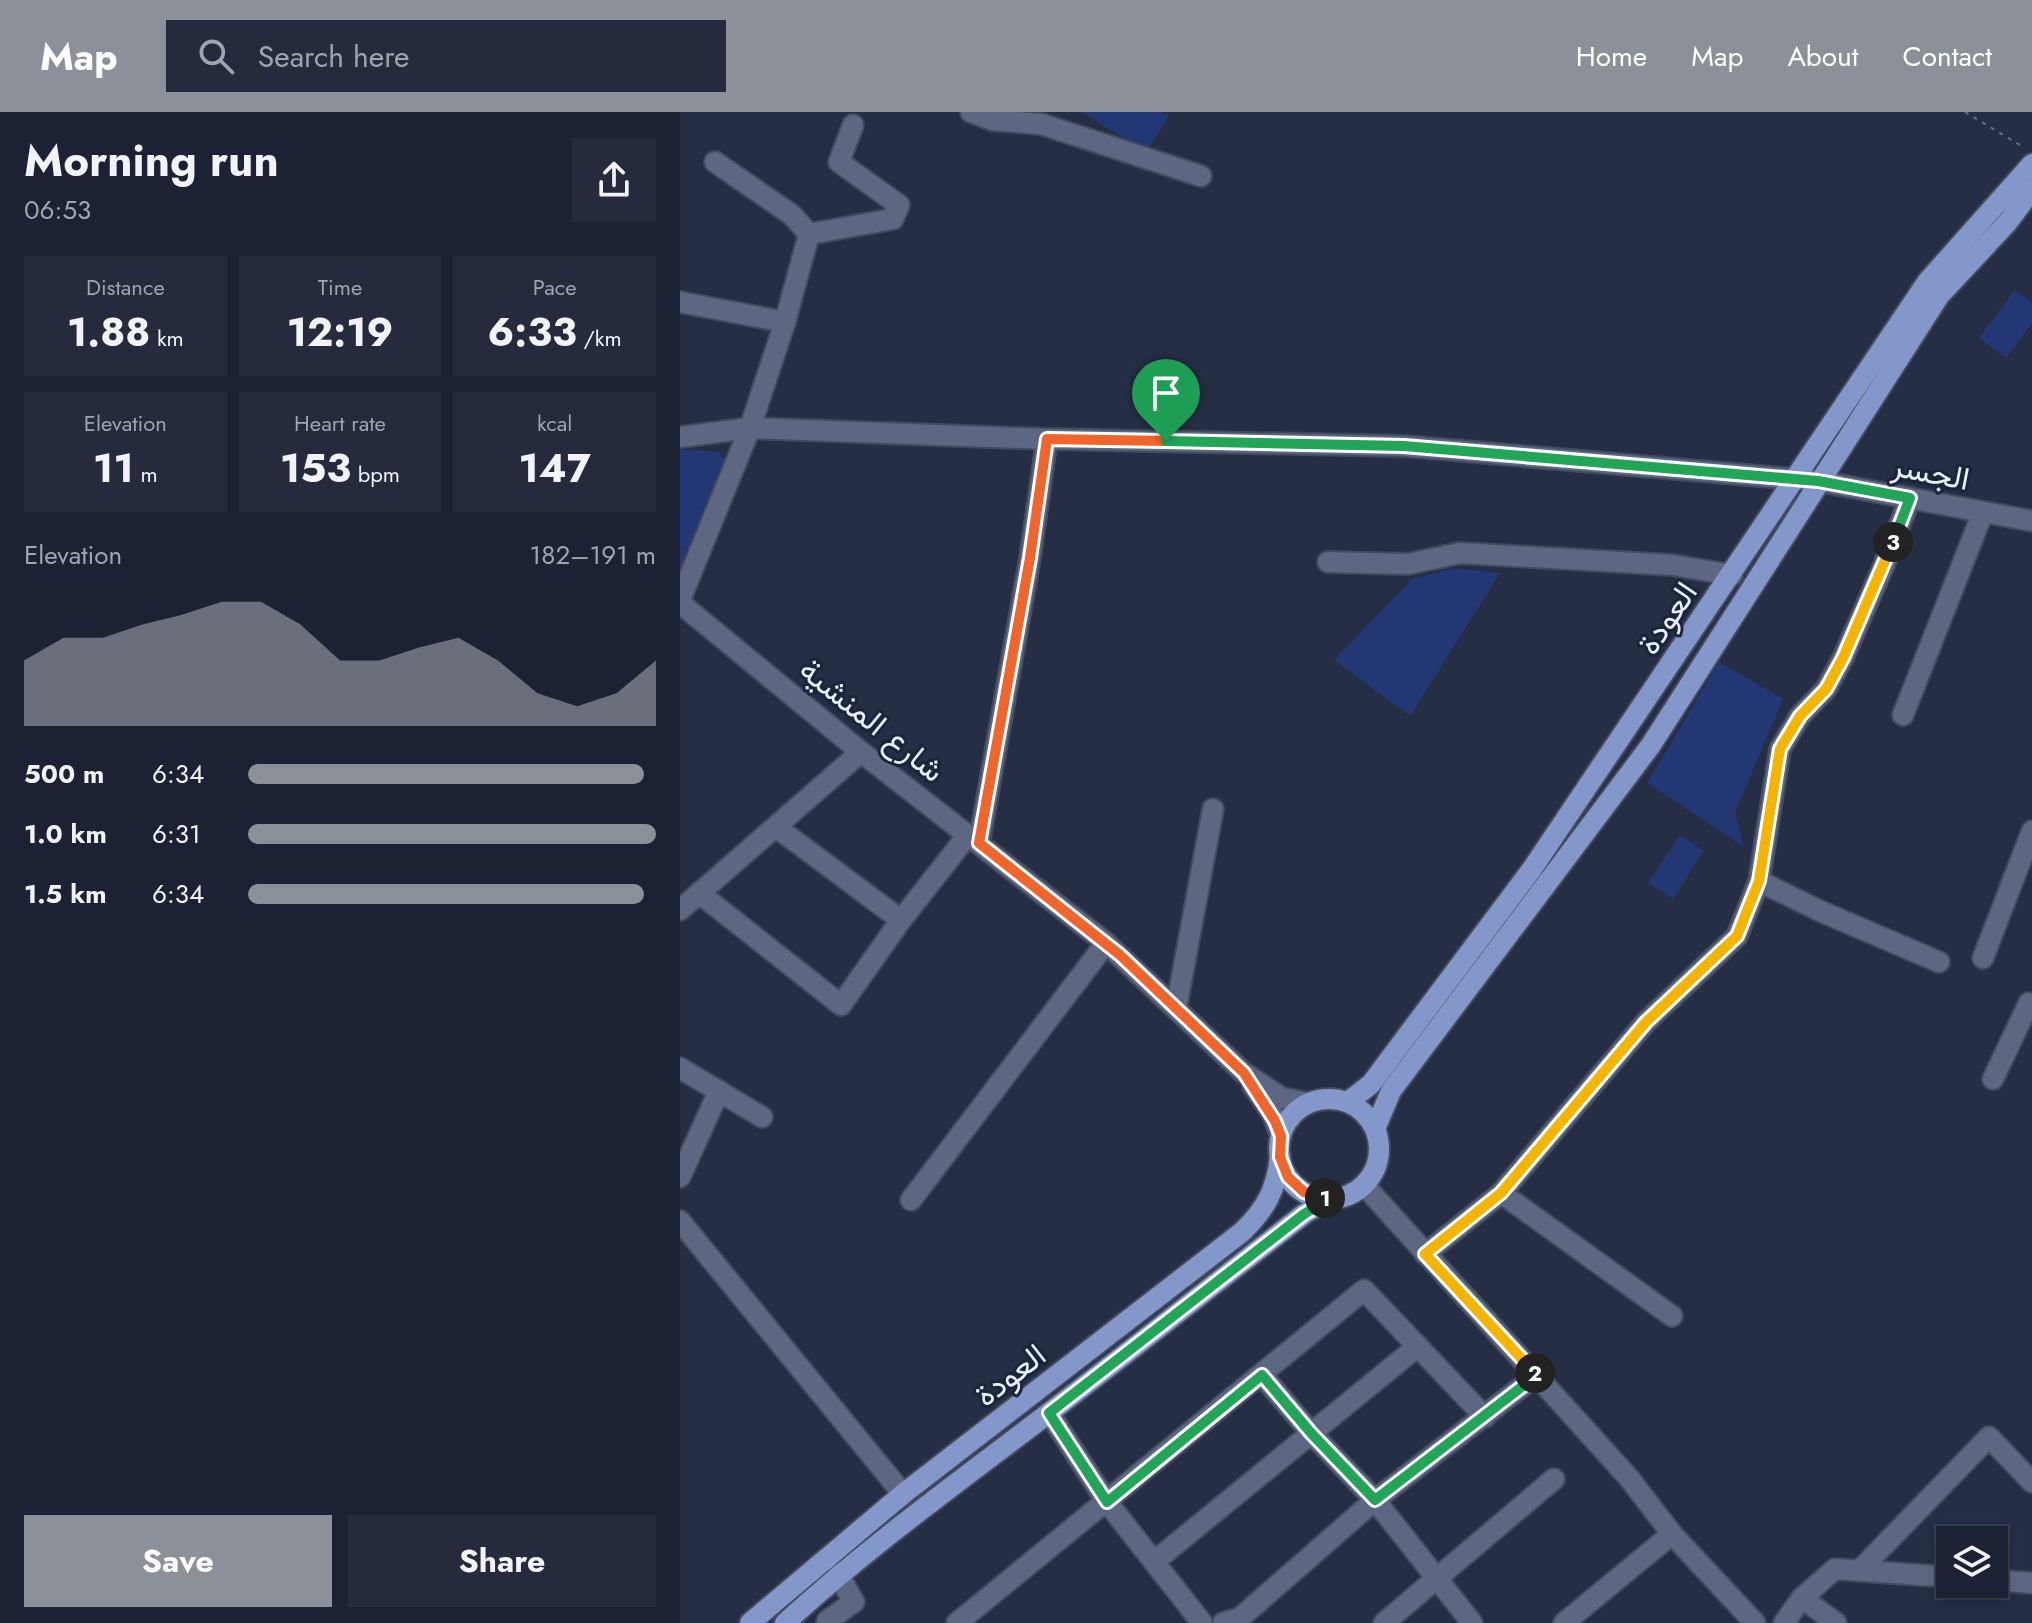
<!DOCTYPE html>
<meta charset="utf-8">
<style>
body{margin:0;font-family:Jost,Vazirmatn,sans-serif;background:#252a3c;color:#f1f3f6;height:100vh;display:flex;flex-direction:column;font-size:30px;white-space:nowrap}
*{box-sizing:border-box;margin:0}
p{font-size:26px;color:#a0a4ac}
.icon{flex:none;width:44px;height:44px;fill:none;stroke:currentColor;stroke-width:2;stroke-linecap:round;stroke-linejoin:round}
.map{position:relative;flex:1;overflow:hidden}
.side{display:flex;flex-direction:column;background:#1c2234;width:680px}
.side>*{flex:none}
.buttons{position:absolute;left:1256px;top:1414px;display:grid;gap:16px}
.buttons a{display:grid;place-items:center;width:72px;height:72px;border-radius:0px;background:#1c2234;box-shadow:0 4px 12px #0003,0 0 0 2px #3a3f4f;font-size:40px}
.pin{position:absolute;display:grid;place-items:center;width:68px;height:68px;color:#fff;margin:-82px -34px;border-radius:50% 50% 50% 0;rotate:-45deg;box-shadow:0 0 8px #0007}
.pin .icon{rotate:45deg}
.km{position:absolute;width:40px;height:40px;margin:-20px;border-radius:50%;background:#222;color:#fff;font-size:22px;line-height:40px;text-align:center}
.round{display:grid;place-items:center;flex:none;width:84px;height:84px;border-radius:0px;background:#252a3c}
.headline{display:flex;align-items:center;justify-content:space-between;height:136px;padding:0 24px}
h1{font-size:44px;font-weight:700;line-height:60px}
.metrics{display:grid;grid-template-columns:repeat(3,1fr);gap:12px;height:136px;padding:8px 24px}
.metrics div{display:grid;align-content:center;border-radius:0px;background:#252a3c;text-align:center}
.metrics b{font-size:40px;font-weight:700}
.metrics small{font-size:22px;font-weight:400}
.metrics p{font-size:22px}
.chart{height:224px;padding:16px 24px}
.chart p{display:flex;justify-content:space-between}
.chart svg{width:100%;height:144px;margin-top:8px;fill:#8c9099;opacity:.7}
.action{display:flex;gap:16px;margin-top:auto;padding:16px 24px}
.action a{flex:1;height:92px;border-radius:0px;background:#8c9099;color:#fff;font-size:32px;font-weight:700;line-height:92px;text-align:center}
.action a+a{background:#252a3c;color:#f1f3f6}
ul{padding:0 24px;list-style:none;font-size:26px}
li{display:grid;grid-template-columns:128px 96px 1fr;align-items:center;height:60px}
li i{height:20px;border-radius:10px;background:#8c9099}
header{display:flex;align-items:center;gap:48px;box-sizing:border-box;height:112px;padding:0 40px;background:#8c9099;color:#fff}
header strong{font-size:38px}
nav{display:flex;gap:44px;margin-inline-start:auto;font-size:28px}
.search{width:560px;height:72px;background:#252a3c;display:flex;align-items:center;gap:20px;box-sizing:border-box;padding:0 28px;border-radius:0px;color:#a0a4ac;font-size:30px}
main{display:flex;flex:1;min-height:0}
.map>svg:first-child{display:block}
.green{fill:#233774}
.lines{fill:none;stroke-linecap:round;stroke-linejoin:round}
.minor-casing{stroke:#424a5d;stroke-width:24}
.major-casing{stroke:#424a5d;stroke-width:24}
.path{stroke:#677084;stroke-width:2;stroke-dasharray:4 6;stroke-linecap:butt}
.minor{stroke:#5d6781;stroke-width:20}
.major{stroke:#8397cb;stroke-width:20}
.split-1-casing{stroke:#fff;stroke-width:16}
.split-2-casing{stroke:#fff;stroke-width:16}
.split-3-casing{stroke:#fff;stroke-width:16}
.split-4-casing{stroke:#fff;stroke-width:16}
.split-1{stroke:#f0652b;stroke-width:10}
.split-2{stroke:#22a559;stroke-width:10}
.split-3{stroke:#f5b400;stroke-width:10}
.split-4{stroke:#22a559;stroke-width:10}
.labels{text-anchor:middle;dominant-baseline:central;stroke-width:6;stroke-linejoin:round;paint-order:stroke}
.street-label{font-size:32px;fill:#e7eefd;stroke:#1c243a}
</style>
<header>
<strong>Map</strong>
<div class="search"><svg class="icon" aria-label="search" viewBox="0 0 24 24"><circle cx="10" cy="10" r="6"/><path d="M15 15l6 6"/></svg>Search here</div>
<nav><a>Home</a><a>Map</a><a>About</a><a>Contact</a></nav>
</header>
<main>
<section class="side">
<div class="headline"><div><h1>Morning run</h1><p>06:53</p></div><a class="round"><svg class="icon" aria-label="share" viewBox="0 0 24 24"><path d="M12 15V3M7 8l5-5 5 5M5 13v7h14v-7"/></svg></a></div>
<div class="metrics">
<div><p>Distance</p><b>1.88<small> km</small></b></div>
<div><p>Time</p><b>12:19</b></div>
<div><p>Pace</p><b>6:33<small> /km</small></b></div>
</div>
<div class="metrics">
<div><p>Elevation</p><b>11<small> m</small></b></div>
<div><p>Heart rate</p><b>153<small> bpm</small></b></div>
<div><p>kcal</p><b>147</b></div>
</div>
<div class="chart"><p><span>Elevation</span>182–191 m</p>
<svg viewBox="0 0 160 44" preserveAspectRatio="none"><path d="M0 44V24L10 17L20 17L30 13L40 10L50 6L60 6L70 13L80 24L90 24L100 20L110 17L120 24L130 34L140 38L150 34L160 24V44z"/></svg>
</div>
<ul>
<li><b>500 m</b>6:34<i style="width:97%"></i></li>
<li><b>1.0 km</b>6:31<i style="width:100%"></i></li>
<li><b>1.5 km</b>6:34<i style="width:97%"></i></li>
</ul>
<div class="action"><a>Save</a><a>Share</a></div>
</section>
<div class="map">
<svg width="1352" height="1511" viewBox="0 0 1352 1511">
<rect width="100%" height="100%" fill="#252e45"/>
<g class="green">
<path d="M402,0h80l7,4 -23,36z"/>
<path d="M1335,178l17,13v20l-26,35 -27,-20z"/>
<path d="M0,337l40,3 8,17 -48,105z"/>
<path d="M775,456l45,5 -90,143 -76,-56 78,-81z"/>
<path d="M1039,550l64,37 -48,114 9,34 -97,-64z"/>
<path d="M1000,723l24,16 -31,48 -25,-16z"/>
</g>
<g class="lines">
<g class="minor-casing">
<g id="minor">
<path d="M291,0l21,8 49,4 160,52"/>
<path d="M35,50l77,53 17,19"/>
<path d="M0,190l105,20"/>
<path d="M0,325l70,-9 297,11 -17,119 -51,285"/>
<path d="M367,327l357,7 414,35 214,40"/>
<path d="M648,450l80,2 52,-11 213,12 59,10"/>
<path d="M0,488l70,-172 35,-106 24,-88 84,-15 6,-14 -60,-43 14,-37"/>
<path d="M0,491l181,149 245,191 138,130 38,25 27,5"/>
<path d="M1223,603l80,-203"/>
<path d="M96,715l125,93"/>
<path d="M1079,769l61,30 119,51"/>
<path d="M19,781l142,112 60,-85 67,-85"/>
<path d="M0,798l181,-158"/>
<path d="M1303,846l49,-127"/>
<path d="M496,897l37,-200"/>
<path d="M0,956l82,49"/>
<path d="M1313,967l36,-76 3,1"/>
<path d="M573,974l19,27 9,23"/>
<path d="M0,1065l39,-86"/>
<path d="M684,1073l265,293 43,56 83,89"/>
<path d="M821,1081l171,123"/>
<path d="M231,1088l195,-257"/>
<path d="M0,1109l223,273"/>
<path d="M745,1142l76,-61 145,-171 91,-86 22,-55 21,-132 20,-33 26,-27 17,-31 41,-93 26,-67"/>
<path d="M582,1263l49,58 64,67 97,123"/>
<path d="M369,1301l58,89 95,121"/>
<path d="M475,1449l263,-215"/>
<path d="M1180,1458l129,-133 43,45"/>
<path d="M1314,1468l38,3"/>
<path d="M1122,1486l34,25"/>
<path d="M148,1511l-1,-2 27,-19 -16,-28"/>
<path d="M277,1511l407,-333 121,127"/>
<path d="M543,1511l17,-5 135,-118 162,-125"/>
<path d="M704,1511l170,-144"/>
<path d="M884,1511l108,-89"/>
<path d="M1104,1511l18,-25 33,-29 115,8"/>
</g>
</g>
<g class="major-casing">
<g id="major">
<circle cx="649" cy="1037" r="50"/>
<path d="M668,990l23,-18 161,-215 395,-587 105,-118"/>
<path d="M695,1017l16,-38 260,-346 288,-449 68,-73 25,-33"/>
<path d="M70,1511l153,-129 339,-262c24,-23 34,-42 38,-75"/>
<path d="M105,1511c84,-77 175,-142 265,-211 85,-65 169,-132 254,-198l25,-15"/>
</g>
</g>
<path class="path" d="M1285,0l60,36"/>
<use href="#minor" class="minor"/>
<use href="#major" class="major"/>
</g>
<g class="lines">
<g class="split-1-casing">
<path id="split-1" d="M486,329l-119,-2 -17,119 -51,285 141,112 124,118 31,48 6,15 -1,21 8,20 16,15 21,6"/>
</g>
<g class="split-2-casing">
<path id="split-2" d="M645,1086l4,1 -25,15 -255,199 58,89 155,-127 49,58 64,67 162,-125 -2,-2"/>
</g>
<g class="split-3-casing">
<path id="split-3" d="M855,1261l-110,-119 76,-61 145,-171 91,-86 22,-55 21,-132 20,-33 26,-27 17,-31 50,-116"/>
</g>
<g class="split-4-casing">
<path id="split-4" d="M486,329l238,5 414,35 92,17 -17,44"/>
</g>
<use href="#split-1" class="split-1"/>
<use href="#split-2" class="split-2"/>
<use href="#split-3" class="split-3"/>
<use href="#split-4" class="split-4"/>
</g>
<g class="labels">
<g class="street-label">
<text transform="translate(1251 360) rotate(11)">الجسر</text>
<text transform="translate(987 506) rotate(-56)">العودة</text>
<text transform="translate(192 608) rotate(39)">شارع المنشية</text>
<text transform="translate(330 1263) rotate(-38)">العودة</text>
</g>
</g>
</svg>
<div class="buttons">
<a><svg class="icon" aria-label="layers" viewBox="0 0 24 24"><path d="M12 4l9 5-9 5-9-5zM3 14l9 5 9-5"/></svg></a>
</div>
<div class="pin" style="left:486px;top:329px;background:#1e9e55"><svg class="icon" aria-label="arrive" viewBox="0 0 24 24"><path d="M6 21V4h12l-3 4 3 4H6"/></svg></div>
<b class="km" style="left:645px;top:1086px">1</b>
<b class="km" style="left:855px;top:1261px">2</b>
<b class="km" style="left:1213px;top:430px">3</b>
</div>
</main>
